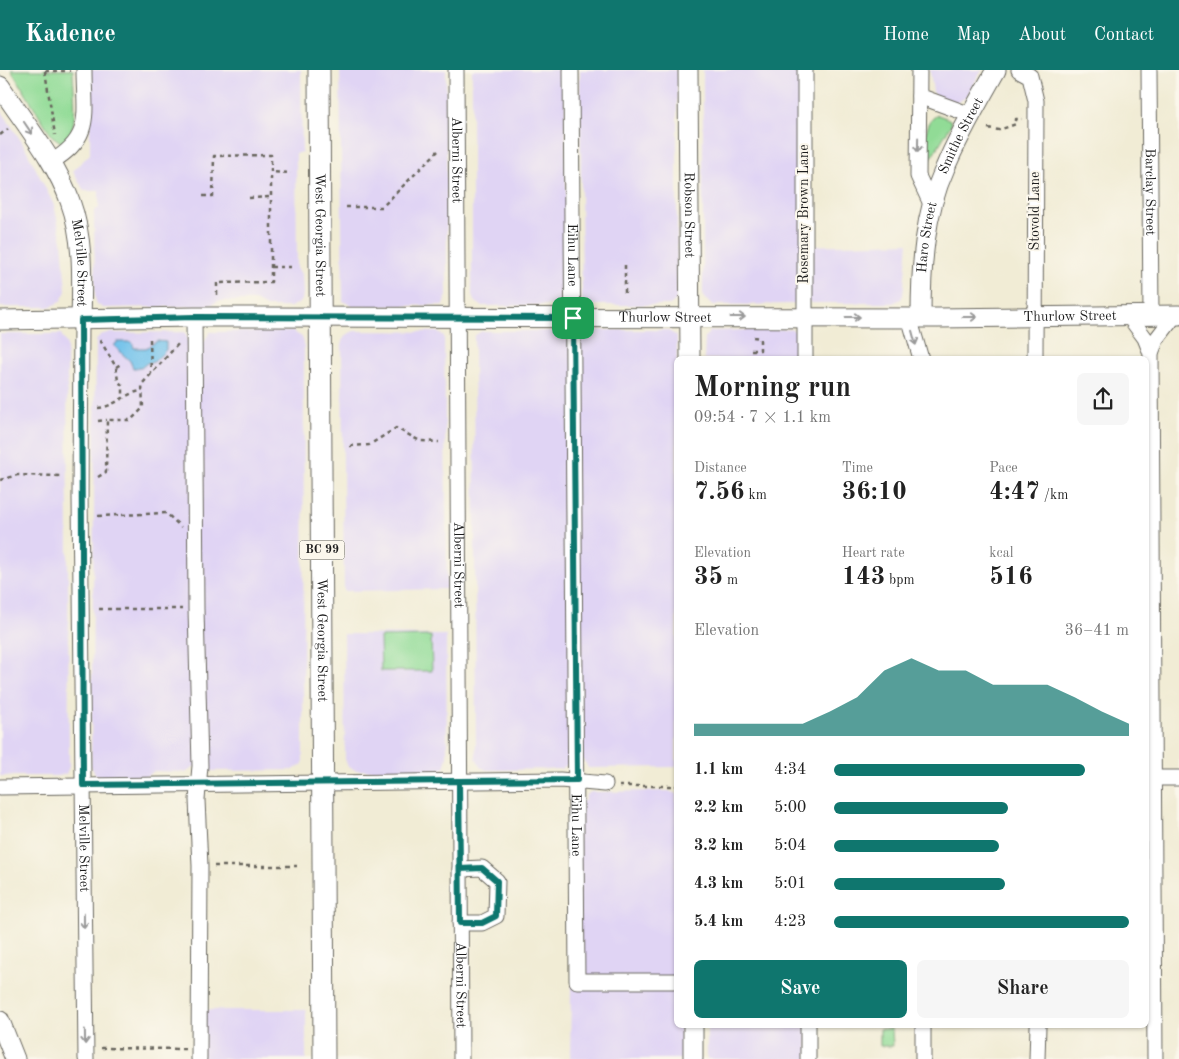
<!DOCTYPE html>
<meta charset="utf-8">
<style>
body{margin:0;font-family:"Old Standard TT",serif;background:#f6f6f6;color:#222;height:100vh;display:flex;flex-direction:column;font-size:19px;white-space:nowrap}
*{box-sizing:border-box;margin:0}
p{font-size:16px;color:#767676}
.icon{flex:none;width:28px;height:28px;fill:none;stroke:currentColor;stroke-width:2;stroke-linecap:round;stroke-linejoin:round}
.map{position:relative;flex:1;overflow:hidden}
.sheet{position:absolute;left:674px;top:286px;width:475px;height:672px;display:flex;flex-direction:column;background:#fff;border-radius:8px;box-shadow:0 1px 4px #0004}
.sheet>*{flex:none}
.pin{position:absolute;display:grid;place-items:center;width:42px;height:42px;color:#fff;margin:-21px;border-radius:10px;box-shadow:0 2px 8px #0006}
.round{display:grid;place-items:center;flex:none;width:52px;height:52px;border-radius:8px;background:#f6f6f6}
.headline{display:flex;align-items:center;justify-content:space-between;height:85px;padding:0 20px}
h1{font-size:28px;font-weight:800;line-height:38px}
.stats{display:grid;grid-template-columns:repeat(3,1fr);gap:8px;height:85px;padding:5px 20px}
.stats div{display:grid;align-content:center}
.stats b{font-size:25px;font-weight:800}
.stats small{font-size:14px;font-weight:400}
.stats p{font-size:14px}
.chart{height:140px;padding:10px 20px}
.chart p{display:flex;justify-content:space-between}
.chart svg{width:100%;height:90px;margin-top:5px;fill:#0f766e;opacity:.7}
.button{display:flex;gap:10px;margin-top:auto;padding:10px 20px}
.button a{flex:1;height:58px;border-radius:8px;background:#0f766e;color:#fff;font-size:20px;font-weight:800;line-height:58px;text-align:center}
.button a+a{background:#f6f6f6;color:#222}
ul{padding:0 20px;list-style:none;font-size:16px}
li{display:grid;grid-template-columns:80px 60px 1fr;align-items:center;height:38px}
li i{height:12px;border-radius:6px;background:#0f766e}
header{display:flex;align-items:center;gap:30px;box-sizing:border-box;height:70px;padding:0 25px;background:#0f766e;color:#fff}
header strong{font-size:24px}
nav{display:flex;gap:28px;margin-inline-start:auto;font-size:18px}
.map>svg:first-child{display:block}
.built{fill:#e0d4f4}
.green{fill:#91db96;stroke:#567c59}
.water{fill:#6fc1eb;stroke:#466e84}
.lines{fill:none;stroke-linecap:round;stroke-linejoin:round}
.minor-casing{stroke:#67655d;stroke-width:17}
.major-casing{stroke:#67655d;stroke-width:21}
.highway-casing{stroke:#67655d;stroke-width:23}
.path{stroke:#67655d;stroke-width:2.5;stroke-dasharray:4 4;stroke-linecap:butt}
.minor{stroke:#fff;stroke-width:15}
.major{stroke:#fff;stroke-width:19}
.highway{stroke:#fff;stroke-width:21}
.oneway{stroke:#999}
.route-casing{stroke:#fff;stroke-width:10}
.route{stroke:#0f766e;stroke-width:6}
.labels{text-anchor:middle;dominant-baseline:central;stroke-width:4;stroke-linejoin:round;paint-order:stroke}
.shield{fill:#fbf7ec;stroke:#5f5e5a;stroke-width:1}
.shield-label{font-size:12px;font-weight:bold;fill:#1c1c1c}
.street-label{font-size:14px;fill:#1c1c1c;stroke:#fbf7ec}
</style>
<header>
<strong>Kadence</strong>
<nav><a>Home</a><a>Map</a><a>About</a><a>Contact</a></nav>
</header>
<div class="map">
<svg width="1179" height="989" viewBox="0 0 1179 989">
<rect width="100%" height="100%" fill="#fbf7ec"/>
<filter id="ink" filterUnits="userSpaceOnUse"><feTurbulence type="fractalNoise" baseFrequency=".02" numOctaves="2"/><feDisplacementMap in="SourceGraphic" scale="10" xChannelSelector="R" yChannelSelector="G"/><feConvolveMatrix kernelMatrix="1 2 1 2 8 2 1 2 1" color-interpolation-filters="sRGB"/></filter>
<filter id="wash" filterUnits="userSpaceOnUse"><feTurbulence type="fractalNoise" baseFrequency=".0096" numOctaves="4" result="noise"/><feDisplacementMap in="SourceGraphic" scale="20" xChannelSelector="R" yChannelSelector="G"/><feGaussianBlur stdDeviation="1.12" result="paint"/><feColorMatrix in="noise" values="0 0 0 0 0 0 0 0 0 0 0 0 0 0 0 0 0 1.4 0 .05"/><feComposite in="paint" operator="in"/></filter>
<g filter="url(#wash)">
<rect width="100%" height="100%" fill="#f1ecd5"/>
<g class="built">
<path d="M90,0h211l1,82 -6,2 1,113 5,9 1,17 -1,7 -3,3 -9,4h-24l-11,-6h-37l-9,5 -106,2 -6,-4 -2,-6 -1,-87 5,-3v-17h-15l-11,-20 17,-17z"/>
<path d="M340,0h106l1,226 -4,9 -90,2 -10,-6z"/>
<path d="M472,0h93l2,233 -4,2 -81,1 -8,-5 -2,-6z"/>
<path d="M580,0h97v223l-1,7 -6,5h-84l-4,-3z"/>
<path d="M703,0h102l-1,176 104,-3 -5,52 -2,4 -8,4h-82l-13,-9 -4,10 -81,1 -8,-6 -2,-6z"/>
<path d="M930,0h52l-15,26 -10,7 -21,-7 -3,-4z"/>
<path d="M0,38l26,41 28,56 8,36 4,50 -5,10 -10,6h-51z"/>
<path d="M791,259l7,4 7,26h-101l1,-22 5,-6z"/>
<path d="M588,260h79l10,6 -1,431 -88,1 -4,-8 -15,-1v5l-8,5 -74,1 -7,-3 -4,-9 -2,-422 8,-5h77l7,8h17l2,-7z"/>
<path d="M292,261l10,6 2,6 -1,421 -10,6 -82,1 -4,-5 -14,1 -6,5 -33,-1 -8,6 -50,-1 -5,-10 5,-425 4,-6 7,-2 78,-1 4,11 15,-1 6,-10z"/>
<path d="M354,261l83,1 7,4 3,253 -103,2 -2,-250 4,-6z"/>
<path d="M0,264h61l6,11 2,422 -3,7 -7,2h-59z"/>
<path d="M344,564l102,1 1,122 -3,11 -9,5 -79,-3 -8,-3 -3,-8z"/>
<path d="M669,721l7,3v179l-8,15 8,1v37h5v33h-111l1,-72 6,-6v-180h8l1,-6 5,-3z"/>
<rect x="199" y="940" width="107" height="49"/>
<rect x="707" y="956" width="101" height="33"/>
</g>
<g class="green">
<path d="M11,0h62c0,18 8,65 -11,73l-10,-7z"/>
<path d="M938,45l11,4 3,4 -26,44c-2,-15 -4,-46 12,-52z"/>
<path d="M431,566l1,35h-51l-1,-34z"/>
<path d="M880,959h12l1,17h-13z"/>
</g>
<path class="water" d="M157,271l9,1v8l-12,12 -7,1 -6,5h-8l-3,-7 -16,-15 3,-4h15l2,6h12z"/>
</g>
<g filter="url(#ink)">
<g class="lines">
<g class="minor-casing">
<g id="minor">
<path id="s1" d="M456,0l5,989"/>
<path id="s2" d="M571,0l6,911h99"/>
<path d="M805,0v289"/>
<path d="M919,0l-1,106 14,30"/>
<path d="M1019,0l11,6 6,25 -1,258"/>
<path id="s3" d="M1149,0l2,245"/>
<path d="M919,26l52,19"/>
<path d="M51,92c43,-25 33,-48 33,-92"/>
<path d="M1128,245l17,23 6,15"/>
<path d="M194,247l2,292 4,157 -3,34 3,66 -1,193"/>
<path d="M909,247l12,42"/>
<path id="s4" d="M81,250l-1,177 6,562"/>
<path d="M1146,708h33"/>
<path d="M0,717l560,-7 45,4"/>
<path d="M460,799l22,-1 15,13 -1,35 -14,7h-22"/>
<path d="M923,956v33"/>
<path d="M808,989v-33"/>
<path d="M1037,989l1,-33"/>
<path d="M1155,989l-4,-706 5,-13 19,-25"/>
</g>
</g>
<g class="major-casing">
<g id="major">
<path id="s5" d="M688,0l2,289"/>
<path id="s6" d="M0,16c24,37 55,73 70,115 14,38 12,79 11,119"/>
<path id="s7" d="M921,247c0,-50 3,-103 24,-149 14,-34 33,-66 51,-98"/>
<path id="s8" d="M0,250l194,-3 744,1 241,-3"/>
<path d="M0,951l15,38"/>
<path d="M693,956v33"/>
</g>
</g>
<g class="highway-casing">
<g id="highway">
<path id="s9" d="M319,0l5,989"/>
</g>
</g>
<g class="path">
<path d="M45,1l10,64"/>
<path d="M45,1h25"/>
<path d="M988,58l11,2 17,-6v-5h6"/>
<path d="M0,65l8,-6"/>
<path d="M203,126h10l1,-40 57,-1v17l20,1"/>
<path d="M249,128l22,-1"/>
<path d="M346,137h36l56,-56"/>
<path d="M625,195v30"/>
<path d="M271,197h23"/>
<path d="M217,225v-12l54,-1v-110"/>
<path d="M150,269l1,35"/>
<path d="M100,270l16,27 2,14 5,5v13"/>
<path d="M751,280h9v-12l-7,-1"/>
<path d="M116,297l5,-3"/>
<path d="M98,338c17,-1 28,-16 44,-17"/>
<path d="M98,351l9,-1"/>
<path d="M350,376l19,-1 27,-17 24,13 19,1"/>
<path d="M98,407l8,-5 1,-52h24l12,-12 -1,-24 38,-42"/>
<path d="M0,410l17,-5 45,1"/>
<path d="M98,446l68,-3 15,14"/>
<path d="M99,539h83"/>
<path d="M619,716h57"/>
<path d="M214,796h83"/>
<path d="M101,978l84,1"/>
</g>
<use href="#minor" class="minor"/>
<use href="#major" class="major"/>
<use href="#highway" class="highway"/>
</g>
<defs><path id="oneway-shaft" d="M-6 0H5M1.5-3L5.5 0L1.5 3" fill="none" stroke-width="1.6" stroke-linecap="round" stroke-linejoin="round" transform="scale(1.25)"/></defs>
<g class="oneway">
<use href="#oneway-shaft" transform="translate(28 58) rotate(56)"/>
<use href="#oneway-shaft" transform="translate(918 75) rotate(91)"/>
<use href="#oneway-shaft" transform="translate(738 247)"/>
<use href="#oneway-shaft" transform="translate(853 247)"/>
<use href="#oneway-shaft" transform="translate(970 247)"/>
<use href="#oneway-shaft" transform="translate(914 268) rotate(75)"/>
<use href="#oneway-shaft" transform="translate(84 851) rotate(89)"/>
<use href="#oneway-shaft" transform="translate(85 967) rotate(89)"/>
</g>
</g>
<g class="lines" filter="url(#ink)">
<g class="route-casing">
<path id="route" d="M573,248l-379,-1 -113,3 2,465 376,-4 1,88 22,-1 15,13 -1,35 -14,7h-22l-1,-113v-29l118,-1 -4,-462"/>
</g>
<use href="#route" class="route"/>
</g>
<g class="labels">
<rect class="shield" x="299.5" y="470.5" width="45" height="19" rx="4"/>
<g class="shield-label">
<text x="322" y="480">BC 99</text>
</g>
<g class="street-label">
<text stroke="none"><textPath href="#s7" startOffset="188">Smithe Street</textPath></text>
<text stroke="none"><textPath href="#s1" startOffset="90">Alberni Street</textPath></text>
<text stroke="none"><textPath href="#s3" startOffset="122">Barclay Street</textPath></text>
<text transform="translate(1035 141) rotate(-90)">Stovold Lane</text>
<text stroke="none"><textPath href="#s5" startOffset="145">Robson Street</textPath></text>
<text transform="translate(804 144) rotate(-90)">Rosemary Brown Lane</text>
<text stroke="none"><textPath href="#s9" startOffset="165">West Georgia Street</textPath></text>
<text stroke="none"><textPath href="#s7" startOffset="80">Haro Street</textPath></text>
<text stroke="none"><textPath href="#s2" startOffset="185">Eihu Lane</textPath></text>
<text stroke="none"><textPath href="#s6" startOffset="198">Melville Street</textPath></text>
<text stroke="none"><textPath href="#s8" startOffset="1070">Thurlow Street</textPath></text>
<text stroke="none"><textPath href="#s8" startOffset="665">Thurlow Street</textPath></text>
<text stroke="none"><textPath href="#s1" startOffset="495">Alberni Street</textPath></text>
<text stroke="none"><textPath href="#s9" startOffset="570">West Georgia Street</textPath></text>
<text stroke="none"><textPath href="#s2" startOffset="755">Eihu Lane</textPath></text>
<text stroke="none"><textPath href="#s4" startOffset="528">Melville Street</textPath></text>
<text stroke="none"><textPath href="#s1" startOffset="915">Alberni Street</textPath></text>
</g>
</g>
</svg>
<div class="pin" style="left:573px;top:248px;background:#1e9e55"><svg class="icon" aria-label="arrive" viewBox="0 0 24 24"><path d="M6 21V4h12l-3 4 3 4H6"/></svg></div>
<section class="sheet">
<div class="headline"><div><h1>Morning run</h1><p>09:54 · 7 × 1.1 km</p></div><a class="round"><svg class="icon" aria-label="share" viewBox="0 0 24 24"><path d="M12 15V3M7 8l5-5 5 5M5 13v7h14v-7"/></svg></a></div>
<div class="stats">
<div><p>Distance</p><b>7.56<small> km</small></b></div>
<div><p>Time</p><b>36:10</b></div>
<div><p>Pace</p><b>4:47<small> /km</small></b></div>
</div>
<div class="stats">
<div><p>Elevation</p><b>35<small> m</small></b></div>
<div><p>Heart rate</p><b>143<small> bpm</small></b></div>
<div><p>kcal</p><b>516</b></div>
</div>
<div class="chart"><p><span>Elevation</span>36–41 m</p>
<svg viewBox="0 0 160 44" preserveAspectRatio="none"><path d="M0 44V38L10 38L20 38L30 38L40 38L50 32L60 25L70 12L80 6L90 12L100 12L110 19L120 19L130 19L140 25L150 32L160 38V44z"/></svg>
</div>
<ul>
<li><b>1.1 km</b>4:34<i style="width:85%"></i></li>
<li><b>2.2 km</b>5:00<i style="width:59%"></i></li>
<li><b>3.2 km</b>5:04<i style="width:56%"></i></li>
<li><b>4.3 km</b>5:01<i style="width:58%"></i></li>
<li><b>5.4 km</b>4:23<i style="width:100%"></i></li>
</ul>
<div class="button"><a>Save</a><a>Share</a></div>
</section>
</div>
